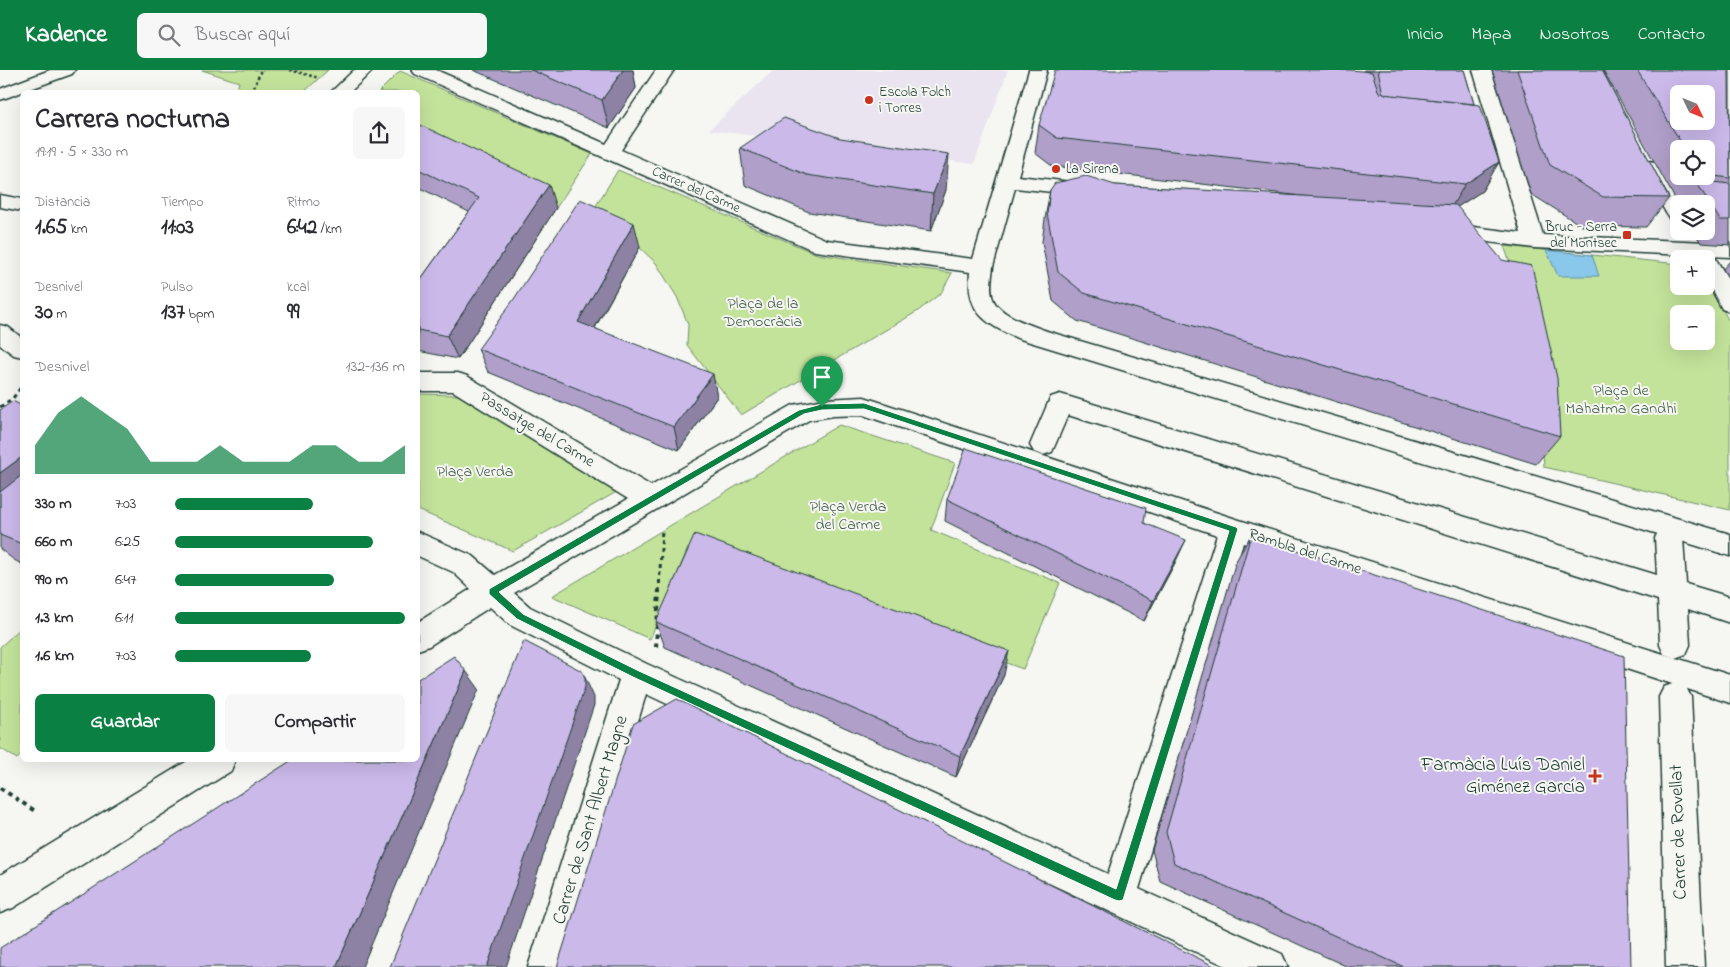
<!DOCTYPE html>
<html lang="es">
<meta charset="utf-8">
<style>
body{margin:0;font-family:"Indie Flower",sans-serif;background:#f7f7f7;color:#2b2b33;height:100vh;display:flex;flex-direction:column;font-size:19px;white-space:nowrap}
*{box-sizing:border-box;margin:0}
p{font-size:16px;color:#7c7c81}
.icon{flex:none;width:28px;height:28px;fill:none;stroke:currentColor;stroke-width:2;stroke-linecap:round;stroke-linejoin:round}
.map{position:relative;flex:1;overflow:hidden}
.drawer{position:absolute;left:20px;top:20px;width:400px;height:672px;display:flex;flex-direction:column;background:#fff;border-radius:8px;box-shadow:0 5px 20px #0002}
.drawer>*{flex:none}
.needle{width:32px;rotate:133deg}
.tools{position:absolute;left:1670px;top:15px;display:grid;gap:10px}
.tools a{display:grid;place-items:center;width:45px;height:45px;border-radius:8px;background:#fff;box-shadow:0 5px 20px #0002;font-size:25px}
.pin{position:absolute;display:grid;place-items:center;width:42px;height:42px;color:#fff;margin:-51px -21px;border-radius:50% 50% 50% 0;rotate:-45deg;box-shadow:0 0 5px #0007}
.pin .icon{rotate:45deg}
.round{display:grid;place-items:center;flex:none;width:52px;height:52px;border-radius:8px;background:#f7f7f7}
.summary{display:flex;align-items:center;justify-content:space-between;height:85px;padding:0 15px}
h1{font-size:28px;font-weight:700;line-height:38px}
.metrics{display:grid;grid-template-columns:repeat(3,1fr);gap:8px;height:85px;padding:5px 15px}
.metrics div{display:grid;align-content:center}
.metrics b{font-size:21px;font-weight:700}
.metrics small{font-size:14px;font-weight:400}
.metrics p{font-size:14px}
.chart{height:140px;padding:10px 15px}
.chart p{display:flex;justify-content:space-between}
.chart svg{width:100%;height:90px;margin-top:5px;fill:#0b8043;opacity:.7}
.cta{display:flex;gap:10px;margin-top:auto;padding:10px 15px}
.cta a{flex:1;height:58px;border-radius:8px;background:#0b8043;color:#fff;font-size:20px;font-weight:700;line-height:58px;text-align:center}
.cta a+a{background:#f7f7f7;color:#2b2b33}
ul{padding:0 15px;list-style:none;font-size:16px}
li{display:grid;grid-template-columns:80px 60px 1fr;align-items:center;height:38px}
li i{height:12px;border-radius:6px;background:#0b8043}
header{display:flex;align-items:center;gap:30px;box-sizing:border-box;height:70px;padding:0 25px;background:#0b8043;color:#fff}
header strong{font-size:24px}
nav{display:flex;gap:28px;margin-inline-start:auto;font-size:18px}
.search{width:350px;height:45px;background:#f7f7f7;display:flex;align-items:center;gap:12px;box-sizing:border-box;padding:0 18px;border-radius:8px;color:#7c7c81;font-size:19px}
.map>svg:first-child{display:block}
.built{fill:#e9e4f0}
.green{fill:#c3e39b;stroke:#719068;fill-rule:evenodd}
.water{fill:#89c8ea;stroke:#5f90a1}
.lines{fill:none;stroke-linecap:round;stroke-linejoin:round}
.pedestrian-casing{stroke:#1f3d34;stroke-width:3}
.minor-casing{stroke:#1f3d34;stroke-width:3}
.path-far2{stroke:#1f3d34;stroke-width:2.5;stroke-dasharray:2.5 2.5;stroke-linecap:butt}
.path-far1{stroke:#1f3d34;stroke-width:3;stroke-dasharray:4 4;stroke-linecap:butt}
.path{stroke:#1f3d34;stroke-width:4;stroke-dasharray:4.5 4.5;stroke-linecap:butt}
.pedestrian{fill:#f6f6f2;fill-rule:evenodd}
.minor{fill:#f6f6f2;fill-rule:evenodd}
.wall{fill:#af9fc9;stroke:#1f3d34;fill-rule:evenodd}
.shaded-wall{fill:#8e82a4;stroke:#1f3d34}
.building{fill:#cbb9ea;stroke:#1f3d34;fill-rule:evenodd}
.route{fill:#0b8043;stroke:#fff;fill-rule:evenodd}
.poi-dot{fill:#c8321e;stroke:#f6f6f2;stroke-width:2}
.labels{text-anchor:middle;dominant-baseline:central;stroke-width:4;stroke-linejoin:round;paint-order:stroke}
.far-poi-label{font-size:14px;fill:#1f3d34;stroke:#f6f6f2;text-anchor:start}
.far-street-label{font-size:14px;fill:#1f3d34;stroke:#f6f6f2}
.park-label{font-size:16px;fill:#405e49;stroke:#f6f6f2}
.street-label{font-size:16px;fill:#1f3d34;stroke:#f6f6f2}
.near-poi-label{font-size:19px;fill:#1f3d34;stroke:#f6f6f2;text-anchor:end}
.near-street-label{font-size:19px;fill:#1f3d34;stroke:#f6f6f2}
</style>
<header>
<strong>Kadence</strong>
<div class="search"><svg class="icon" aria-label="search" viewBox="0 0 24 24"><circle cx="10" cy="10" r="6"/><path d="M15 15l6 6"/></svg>Buscar aquí</div>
<nav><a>Inicio</a><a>Mapa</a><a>Nosotros</a><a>Contacto</a></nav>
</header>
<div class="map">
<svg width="1730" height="897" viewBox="0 0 1730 897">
<rect width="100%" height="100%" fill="#f6f6f2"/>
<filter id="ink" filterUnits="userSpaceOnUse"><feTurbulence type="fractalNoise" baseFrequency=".02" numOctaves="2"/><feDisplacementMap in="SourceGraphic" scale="10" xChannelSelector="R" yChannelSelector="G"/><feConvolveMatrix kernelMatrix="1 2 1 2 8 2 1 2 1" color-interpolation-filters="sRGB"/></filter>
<g filter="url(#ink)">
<path class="built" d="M774,0h234l-34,94 -265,-34z"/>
<g class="green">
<path d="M202,0h126l-24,22h-68l3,-10z"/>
<path d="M400,1l192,83 -36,54 -138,-65v-51h-39z"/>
<path d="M618,100l199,84 135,19 -11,20 -23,18 -177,104 -54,-70 1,-21 -11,-27 -21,-34 -17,-16 -53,-25z"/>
<path d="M1504,176l175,18v22h27v-7l24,44v187l-186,-43 -2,-29 -24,-153zM1679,244h27v27h-27z"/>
<path d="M418,324l41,1 161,95 -107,61 -95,-41z"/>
<path d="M839,355l116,38 -24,67 129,53 -37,86 -335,-121 -38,91 -98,-43z"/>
<path d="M22,557v127l-5,5 -17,-11v-101z"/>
</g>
<path class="water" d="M1546,180l46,5 7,21h-41z"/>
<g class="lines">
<g class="pedestrian-casing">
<g id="pedestrian">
<path d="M1706,184l8,2 16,26v30l-8,-3 -16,-30v-20h-9l1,-3z"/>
<path d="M1060,324l597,181 -2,-37 4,-8 10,-3 10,3 4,8 3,46 44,13v26l-42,-14 2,36 -4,9 -11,4 -11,-4 -4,-9 -2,-45 -590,-185 -16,37 -9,3 -9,-3 -4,-7 18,-42 3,-6z"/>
<path d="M1675,613l11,4 5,10 13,270h-38l-7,-270 5,-10z"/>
</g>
</g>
<g class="minor-casing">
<g id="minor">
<path d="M50,0h25l-3,4 -72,26v-11z"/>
<path d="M354,0h19l-23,22h-19z"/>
<path d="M412,0h24l170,74 50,-74h18l-53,80 206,90 146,19 56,-189h18l-29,106 71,8 7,2 3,4 -3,4 -7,2 -74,-8 -22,79c-1,10 -4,22 0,32 6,17 41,27 57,33l680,202v22l-713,-218c-33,-15 -51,-26 -47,-66l-155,-21 -400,-177z"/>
<path d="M1473,0h18l52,165 187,8v14l-196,-9 -99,-13 -4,-5 4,-5 7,-2 79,10z"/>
<path d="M1650,91l7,2 24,41h-2v20l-7,-2 -3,-4 -29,-51 3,-4z"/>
<path d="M0,125l22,4v12l-22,-4z"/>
<path d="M0,255l8,2 14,11v19l-8,-2 -14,-10z"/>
<path d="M418,303h40l9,3 184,110 142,-81 32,-6 39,-2 369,121 497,157v28l-487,-160 -104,346 143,65 6,13h-60l-582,-273 -80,273h-38l91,-287 -109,-55 -20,-18 -61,39 -11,4v-28l53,-33 -18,-17 -35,-16v-24l55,24 22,19 133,-76 -175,-108h-35zM863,345l354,120 -109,339 -461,-210 -117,-57 -16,-14 295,-173 24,-4z"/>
<path d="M189,690h46l-4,11 -218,137 -13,5v-38z"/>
</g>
</g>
<g class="path-far2">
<path d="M290,0l29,8"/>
<path d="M252,22l9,-22"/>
</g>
<g class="path-far1">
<path d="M0,337l13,-9 9,-12"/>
<path d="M659,522l3,-63"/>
</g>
<g class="path">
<path d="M656,577l3,-57"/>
<path d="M0,718l35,23"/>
</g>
<use href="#pedestrian" class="pedestrian"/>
<use href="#minor" class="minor"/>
</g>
<g class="wall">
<path d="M473,0h160l3,18 -27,40z"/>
<path d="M1364,0h100l10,34 25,58 -17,29 -25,16 103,229 -24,28 -459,-143 -24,-20 -11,-59 3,-23 5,-29 65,-5 195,12 -258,-31 -17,-13 4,-28 325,-54z"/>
<path d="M1492,0h110l67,128 -23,29 -64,-1 -51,-32z"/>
<path d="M1603,0h127v175l-29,-2 -7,-12h12v-27h-27v2zM1679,79h27v27h-27z"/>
<path d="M418,54l138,84 -98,151 -40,-8v-68l51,-71 -51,-25z"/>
<path d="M740,78l206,42 -15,41 -122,-19 -64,-27z"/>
<path d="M640,177l-45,81 122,69 -38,53 -191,-78 -10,-23z"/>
<path d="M1730,191v20l-7,-12z"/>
<path d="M22,336v158l-8,-4 -14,-11v-139z"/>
<path d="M947,429l197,24 32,38 -32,60 -199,-100z"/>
<path d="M1251,465l380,432h-283l-188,-86 -8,-31 84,-289z"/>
<path d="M656,552l348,53 -48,102 -291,-130z"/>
</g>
<g class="shaded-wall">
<path d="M623,0h10l3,18 -27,40 -7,-28z"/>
<path d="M949,84l-3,36 -15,41 2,-37z"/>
<path d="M1499,92l-17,29 -34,22 17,-29z"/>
<path d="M549,115l7,23 -98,151 -11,-23z"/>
<path d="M634,153l6,24 -55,98 -7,-23z"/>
<path d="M713,304l4,23 -38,53 -5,-23z"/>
<path d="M22,387v40l-22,17v-41z"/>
<path d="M1186,470l-10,21 -32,60 9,-20z"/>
<path d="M1009,581l-5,24 -48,102 4,-21z"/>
<path d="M466,601l13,18 -117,278h-26z"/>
<path d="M582,601l12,26v8l-88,262h-19z"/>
</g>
<g class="building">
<path d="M531,0h92l-21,30z"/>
<path d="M1055,0h295l22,2 7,21 101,12 19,57 -34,22 -408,-46 -18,-13z"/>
<path d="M1378,0h86l10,34 -91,-10z"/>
<path d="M1517,0h85l67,128 -66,-1 -53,-32z"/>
<path d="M1637,0h92l1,108 -24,-3v-26h-21zM1679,24h27v27h-27z"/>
<path d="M784,48l56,20 109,16 -16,40 -126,-19 -67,-27z"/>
<path d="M418,54l131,61 -102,151 -29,-6v-47l61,-85 -61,-29z"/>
<path d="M1086,106l29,9 341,20 46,55 30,6 25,112 3,58 -476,-143 -26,-21 -11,-59 3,-23 5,-7z"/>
<path d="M1695,110l35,4v36h-10z"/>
<path d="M580,129l54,24 -56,99 135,52 -39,53 -196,-78 36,-50z"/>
<path d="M13,331l9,5v51l-22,16v-63z"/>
<path d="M966,378l180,60 -2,15 42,17 -33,61 -206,-102z"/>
<path d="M22,405v69l-22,-9v-43z"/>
<path d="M695,464l314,117 -49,105 -304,-134z"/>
<path d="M1251,465l373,121 7,311h-227l-230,-104 -8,-31z"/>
<path d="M524,571l58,30 3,7v9l-98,280h-97z"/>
<path d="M454,586l12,15 -130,296h-336v-19l292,-188h126v-81z"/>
<path d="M677,629l539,268h-659l76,-243z"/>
</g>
</g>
<path class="route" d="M864,333l372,124 2,2 -115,371 -4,1 -4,-1 -482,-223 -116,-58 -28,-25v-5l310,-179 23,-6zM864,339l365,122 -113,358 -477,-218 -116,-57 -24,-22 305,-178 18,-4z"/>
<g class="poi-dot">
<circle cx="869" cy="30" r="5"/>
<circle cx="1056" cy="99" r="5"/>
<rect x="1622" y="160" width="10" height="10" rx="2.5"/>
<path d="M1592.5 698.5h5v5h5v5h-5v5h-5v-5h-5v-5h5z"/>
</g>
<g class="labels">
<g class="far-poi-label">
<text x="879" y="22">Escola Folch<tspan x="879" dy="16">i Torres</tspan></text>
<text x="1066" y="99">La Sirena</text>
<text x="1617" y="157" text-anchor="end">Bruc - Serra<tspan x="1617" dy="16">del Montsec</tspan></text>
</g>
<g class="far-street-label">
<text transform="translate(696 120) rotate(24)">Carrer del Carme</text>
</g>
<g class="park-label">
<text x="763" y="234">Plaça de la<tspan x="763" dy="18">Democràcia</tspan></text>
<text x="1621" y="321">Plaça de<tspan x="1621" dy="18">Mahatma Gandhi</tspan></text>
<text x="475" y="402">Plaça Verda</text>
<text x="848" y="437">Plaça Verda<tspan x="848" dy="18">del Carme</tspan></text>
</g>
<g class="street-label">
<text transform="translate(537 360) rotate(31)">Passatge del Carme</text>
<text transform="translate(1305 482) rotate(18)">Rambla del Carme</text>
</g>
<g class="near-poi-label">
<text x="1585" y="695">Farmàcia Luís Daniel<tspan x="1585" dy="22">Giménez García</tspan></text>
</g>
<g class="near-street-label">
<text transform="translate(591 750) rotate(-73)">Carrer de Sant Albert Magne</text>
<text transform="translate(1679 762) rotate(-92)">Carrer de Rovellat</text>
</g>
</g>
</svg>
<div class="tools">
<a><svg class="needle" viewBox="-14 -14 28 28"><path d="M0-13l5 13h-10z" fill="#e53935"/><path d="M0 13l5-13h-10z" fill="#7c7c81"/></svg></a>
<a><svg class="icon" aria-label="locate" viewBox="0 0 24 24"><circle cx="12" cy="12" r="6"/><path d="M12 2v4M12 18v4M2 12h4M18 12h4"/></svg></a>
<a><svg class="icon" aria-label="layers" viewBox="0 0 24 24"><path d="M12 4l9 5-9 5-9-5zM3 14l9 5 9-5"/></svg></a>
<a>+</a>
<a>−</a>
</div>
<div class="pin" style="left:822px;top:337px;background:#1e9e55"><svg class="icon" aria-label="arrive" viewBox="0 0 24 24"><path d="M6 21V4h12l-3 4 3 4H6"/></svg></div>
<section class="drawer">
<div class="summary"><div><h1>Carrera nocturna</h1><p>19:19 · 5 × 330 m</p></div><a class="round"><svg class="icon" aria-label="share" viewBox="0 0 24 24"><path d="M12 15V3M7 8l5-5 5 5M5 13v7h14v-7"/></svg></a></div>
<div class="metrics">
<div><p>Distancia</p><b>1.65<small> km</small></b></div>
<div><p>Tiempo</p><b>11:03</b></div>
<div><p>Ritmo</p><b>6:42<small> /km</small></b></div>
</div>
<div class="metrics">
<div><p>Desnivel</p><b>30<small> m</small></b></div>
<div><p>Pulso</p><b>137<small> bpm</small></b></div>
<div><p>kcal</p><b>99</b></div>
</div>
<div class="chart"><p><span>Desnivel</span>132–136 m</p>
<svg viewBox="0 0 160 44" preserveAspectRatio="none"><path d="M0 44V30L10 14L20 6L30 14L40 22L50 38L60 38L70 38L80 30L90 38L100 38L110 38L120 30L130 30L140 38L150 38L160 30V44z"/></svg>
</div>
<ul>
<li><b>330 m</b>7:03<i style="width:60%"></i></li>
<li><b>660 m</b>6:25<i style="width:86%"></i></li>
<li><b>990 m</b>6:47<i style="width:69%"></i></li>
<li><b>1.3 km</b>6:11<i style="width:100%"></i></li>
<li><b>1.6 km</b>7:03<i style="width:59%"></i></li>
</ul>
<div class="cta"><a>Guardar</a><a>Compartir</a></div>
</section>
</div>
